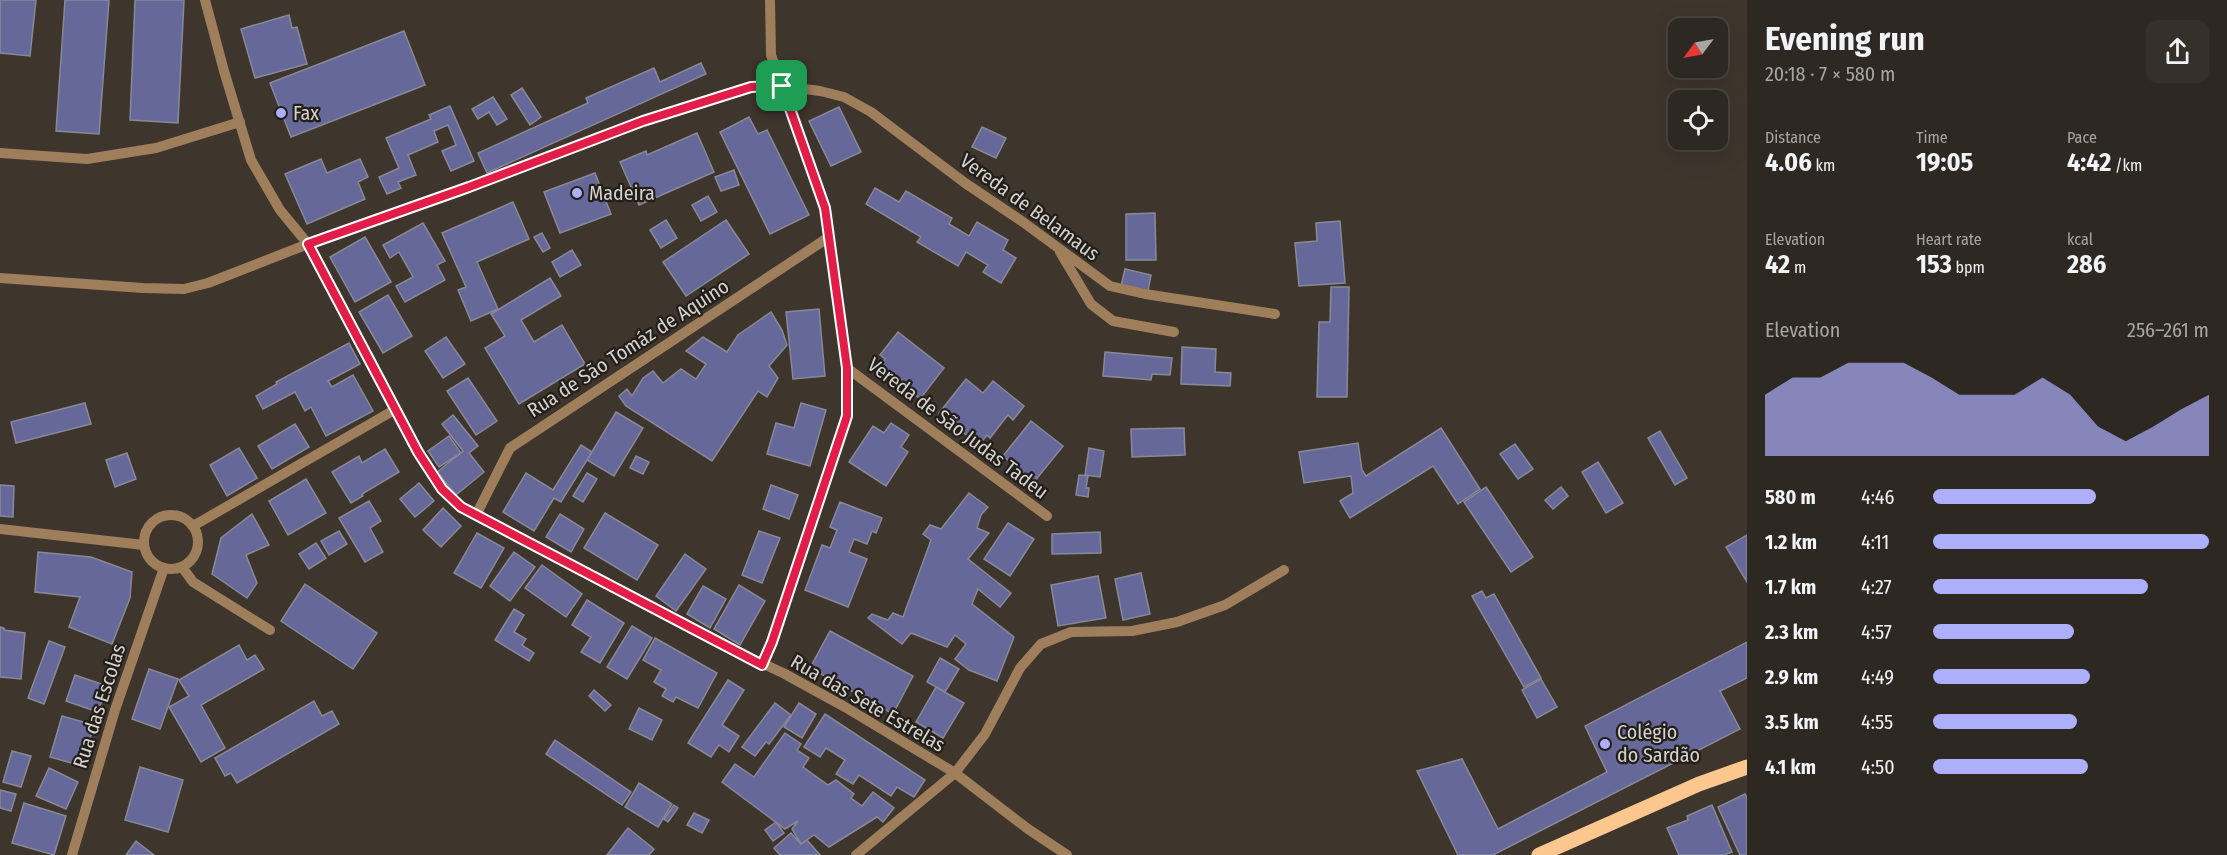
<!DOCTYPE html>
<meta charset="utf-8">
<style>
body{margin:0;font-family:"Fira Sans Condensed",sans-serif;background:#36302a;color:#f1f3f6;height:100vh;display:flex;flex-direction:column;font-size:22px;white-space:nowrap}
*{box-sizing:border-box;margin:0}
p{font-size:20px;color:#a7a6a5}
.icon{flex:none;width:33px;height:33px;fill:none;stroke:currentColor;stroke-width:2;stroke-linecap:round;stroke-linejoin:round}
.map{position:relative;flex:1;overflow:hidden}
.details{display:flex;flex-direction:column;background:#2e2822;width:480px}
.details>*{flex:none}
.needle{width:39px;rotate:238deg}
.fabs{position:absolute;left:1668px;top:18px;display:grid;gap:12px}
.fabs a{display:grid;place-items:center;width:60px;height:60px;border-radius:12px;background:#2e2822;box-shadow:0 6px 24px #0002,0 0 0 2px #494440;font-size:30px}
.pin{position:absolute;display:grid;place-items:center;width:51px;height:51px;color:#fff;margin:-26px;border-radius:12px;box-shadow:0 3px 9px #0006}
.round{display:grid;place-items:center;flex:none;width:63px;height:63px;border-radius:12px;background:#36302a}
.overview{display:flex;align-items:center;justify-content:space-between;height:102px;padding:0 18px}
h1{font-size:33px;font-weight:700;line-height:45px}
.stats{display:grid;grid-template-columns:repeat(3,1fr);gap:9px;height:102px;padding:6px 18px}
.stats div{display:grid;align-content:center}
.stats b{font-size:26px;font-weight:700}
.stats small{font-size:16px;font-weight:400}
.stats p{font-size:16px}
.chart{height:168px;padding:12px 18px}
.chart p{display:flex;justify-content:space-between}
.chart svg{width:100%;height:108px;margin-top:6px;fill:#adaffb;opacity:.7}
ul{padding:0 18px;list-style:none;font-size:20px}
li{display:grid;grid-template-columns:96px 72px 1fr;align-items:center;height:45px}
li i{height:15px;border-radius:8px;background:#adaffb}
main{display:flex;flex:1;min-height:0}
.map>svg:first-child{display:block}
.building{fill:#67689a;stroke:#888996;stroke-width:1.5}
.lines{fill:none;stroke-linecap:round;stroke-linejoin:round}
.minor{stroke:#9f7e5c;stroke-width:10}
.major{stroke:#fcc68f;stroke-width:15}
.route-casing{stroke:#fff;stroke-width:12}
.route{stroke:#e11d48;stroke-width:8}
.poi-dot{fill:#adaffb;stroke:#221e1a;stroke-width:2}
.labels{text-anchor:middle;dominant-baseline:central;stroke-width:4.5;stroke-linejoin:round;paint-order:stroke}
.poi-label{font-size:20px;fill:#d7d1cc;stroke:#221e1a;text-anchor:start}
.street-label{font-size:20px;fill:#d7d1cc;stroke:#221e1a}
</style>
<main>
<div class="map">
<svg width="1747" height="855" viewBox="0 0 1747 855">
<rect width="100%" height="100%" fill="#3e352d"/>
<g class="building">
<path d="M0,0h36l-6,56 -30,-3z"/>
<path d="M65,0h44l-10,134 -43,-3z"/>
<path d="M135,0h49l-6,123 -48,-3z"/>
<path d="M289,15l3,13 5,-1 10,37 -52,14 -14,-49z"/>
<path d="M404,31l21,54 -134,52 -21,-54z"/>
<path d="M701,63l5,11 -219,99 -9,-20 110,-50 -2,-5 68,-30 6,14z"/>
<path d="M522,88l19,29 -11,8 -19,-30z"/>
<path d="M493,97l14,22 -10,6 -8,-13 -11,7 -6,-10z"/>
<path d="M450,106l24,55 -23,10 -9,-20 14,-6 -8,-20 -14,6 4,11 -30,13 8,20 -18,7 3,6 -14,6 -8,-17 20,-9 -13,-30 45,-19 -2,-4z"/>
<path d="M839,107l22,45 -30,14 -22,-45z"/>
<path d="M749,117l9,17 9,-4 42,85 -39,19 -50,-102z"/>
<path d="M982,127l24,11 -10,20 -24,-11z"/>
<path d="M697,133l17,39 -75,33 -19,-43 26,-11 1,4z"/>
<path d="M321,159l6,14 33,-14 8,18 -10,5 7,17 -58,25 -22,-50z"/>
<path d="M734,170l5,15 -18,6 -6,-14z"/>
<path d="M595,173l16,41 -51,19 -16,-41z"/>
<path d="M875,188l24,14 7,-11 46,27 -3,6 20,12 8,-14 31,18 -5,10 13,8 -15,25 -18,-11 5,-7 -22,-13 -8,14 -41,-24 4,-5 -55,-33z"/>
<path d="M708,196l9,16 -16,9 -9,-16z"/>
<path d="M513,202l16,37 -52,23 21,47 -27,12 -13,-31 8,-3 -24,-54z"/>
<path d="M1155,213l1,47h-30v-46z"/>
<path d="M666,220l11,18 -16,10 -11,-18z"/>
<path d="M726,220l23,34 -63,42 -23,-34z"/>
<path d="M1340,221l5,62 -46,3 -4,-43 22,-2 -1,-18z"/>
<path d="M423,223l22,38 -8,4 8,15 -40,22 -9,-16 17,-9 -14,-25 -9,6 -7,-13z"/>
<path d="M542,233l8,15 -7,4 -9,-15z"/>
<path d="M365,237l26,45 -36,20 -25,-45z"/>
<path d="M572,250l9,15 -21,12 -8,-15z"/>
<path d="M1125,269l26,6 -3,16 -27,-5z"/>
<path d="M550,278l11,18 -40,24 13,22 28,-17 23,39 -66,40 -34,-56 20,-12 -14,-22z"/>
<path d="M1331,287h18l-2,110h-30l2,-75h11z"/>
<path d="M388,295l24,41 -29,17 -24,-41z"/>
<path d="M819,309l6,67 -32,3 -7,-67z"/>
<path d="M771,312l11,18 5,15 -18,21 9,12 -11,19 -9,-6 -46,70 -86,-55 -7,-10 8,-7 5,7 11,-18 10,-7 10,12 18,-14 15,10 10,-15 -20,-13 17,-14 24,15 11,-17z"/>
<path d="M898,332l46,36 -24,31 -41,-32 6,-8 -5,-4z"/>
<path d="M446,337l19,27 -22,14 -18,-27z"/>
<path d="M349,343l11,21 -32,17 4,6 21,-12 20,36 -47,25 -15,-29 -6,4 -10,-19 -32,17 -7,-13 21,-12 -1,-2z"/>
<path d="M1182,347l34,2 -1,23 16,1 -1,13 -49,-2z"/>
<path d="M1105,352l67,6 -2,17 -18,-1 -1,6 -48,-4z"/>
<path d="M468,378l29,43 -21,14 -29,-44z"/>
<path d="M966,379l17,14 10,-12 31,25 -11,14 -5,-5 -18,23 -3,-3 -8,10 -40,-32z"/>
<path d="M85,403l6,21 -75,19 -5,-21z"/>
<path d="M801,403l25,7 -16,56 -43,-12 9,-31 18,5z"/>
<path d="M616,412l27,16 -29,48 -27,-16z"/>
<path d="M453,415l25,31 -9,7 15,19 -28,23 -19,-23 26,-21 -21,-27z"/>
<path d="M1031,421l32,25 -29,36 -31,-26z"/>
<path d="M891,423l18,12 -8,12 7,5 -22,34 -37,-24 24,-36 11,7z"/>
<path d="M295,424l14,23 -37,22 -14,-23z"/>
<path d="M1184,428l1,27 -53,2 -1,-28z"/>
<path d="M1441,428l39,61 -22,15 -25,-38 -83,52 -10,-17 13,-8 -2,-17 -47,7 -5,-31 59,-9 4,27 4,6z"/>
<path d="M1660,431l27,47 -12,7 -27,-47z"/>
<path d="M449,436l12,17 -22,14 -11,-16z"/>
<path d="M1515,444l18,25 -15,10 -18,-25z"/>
<path d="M581,445l11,7 -31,50 -7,-4 -20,33 -31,-19 23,-39 27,17z"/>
<path d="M239,448l18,30 -30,18 -17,-31z"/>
<path d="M1089,448l15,3 -4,26 -15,-2z"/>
<path d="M385,449l14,23 -37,22 1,2 -12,7 -19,-31 27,-16 3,7z"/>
<path d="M127,453l9,26 -21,8 -9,-27z"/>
<path d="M636,456l13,6 -6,12 -13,-6z"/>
<path d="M1598,462l25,41 -17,10 -24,-41z"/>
<path d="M587,473l10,6 -14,23 -10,-6z"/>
<path d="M1079,475l9,1 -2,12h3l-1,9 -12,-2z"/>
<path d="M306,479l20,34 -38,22 -19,-34z"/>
<path d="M419,483l15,18 -19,16 -15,-18z"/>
<path d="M0,485l14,1 -1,31 -13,-1z"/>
<path d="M771,485l27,10 -9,24 -26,-10z"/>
<path d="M1486,487l47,70 -22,15 -47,-70z"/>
<path d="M1561,487l7,9 -15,13 -8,-9z"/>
<path d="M969,493l19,14 -7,8 -4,13 12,5 -21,26 43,34 -11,14 -22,-18 -6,15 42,33 -17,44 -28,-11 -14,-11 11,-15 -11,-9 -8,12 -36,-14 -9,11 -34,-26 4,-4 16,6 5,-7 10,4 28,-77 -8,-6 7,-9 11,4z"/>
<path d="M369,501l12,20 -11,7 13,24 -18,10 -26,-44z"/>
<path d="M840,502l42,16 -6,15 -4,-2 -5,13 -13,-5 -5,13 18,7 -19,48 -43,-17 17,-45 8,3 7,-18 -7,-3z"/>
<path d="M443,508l18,18 -20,21 -18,-17z"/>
<path d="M605,513l53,32 -21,35 -53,-32z"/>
<path d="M252,514l17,31 -23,10 11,28 -10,15 -35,-24 9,-36z"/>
<path d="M560,514l24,15 -13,23 -25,-15z"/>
<path d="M1008,523l26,16 -24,37 -26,-17z"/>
<path d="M339,531l8,13 -18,11 -8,-14z"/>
<path d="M759,531l21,7 -18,45 -20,-8z"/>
<path d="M1100,532l1,21 -49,1v-20z"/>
<path d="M477,533l27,15 -23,40 -27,-15z"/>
<path d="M1747,535v47l-21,-35z"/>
<path d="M316,543l10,15 -17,11 -10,-15z"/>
<path d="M38,552l53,5 41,15 -2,26 -18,46 -43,-17 11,-30 -45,-5z"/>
<path d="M514,552l21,15 -25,34 -20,-15z"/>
<path d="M685,554l21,15 -30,42 -20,-15z"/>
<path d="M542,565l40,29 -16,23 -41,-29z"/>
<path d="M1141,573l9,41 -27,6 -8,-41z"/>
<path d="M1098,576l8,42 -48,8 -7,-41z"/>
<path d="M305,584l72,49 -24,36 -72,-48z"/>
<path d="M739,585l26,16 -25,44 -26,-16z"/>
<path d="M703,586l23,13 -16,29 -23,-14z"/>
<path d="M1482,591l4,7 8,-4 47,84 -17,9 -52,-91z"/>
<path d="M587,600l37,23 -24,40 -19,-11 10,-15 -19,-12z"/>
<path d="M514,609l10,6 -10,17 12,7 -4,6 12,8 -5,8 -34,-21z"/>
<path d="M632,626l20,12 -25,41 -20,-12z"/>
<path d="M0,627l4,1v2l21,3 -4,46 -21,-2z"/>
<path d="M830,631l83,45 -20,38 -83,-46z"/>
<path d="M655,638l62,35 -19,35 -22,-11 -3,5 -11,-6 4,-7 -12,-7 7,-12 -18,-10z"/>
<path d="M49,641l16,6 -21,57 -16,-6z"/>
<path d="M1747,642v36l-27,13 20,38 -247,126h-35l-41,-84 45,-12 36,70 109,-57 -22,-46z"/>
<path d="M239,645l8,15 8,-5 9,14 -63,36 24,43 -24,14 -32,-55 20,-11 -10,-16z"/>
<path d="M940,658l19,11 -14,23 -18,-10z"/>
<path d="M149,669l29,10 -18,50 -28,-10z"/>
<path d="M75,675l32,11 -9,26 -32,-11z"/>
<path d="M1541,679l16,28 -20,11 -15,-28z"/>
<path d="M728,680l16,10 -22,35 17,11 -10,16 -10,-7 -8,12 -23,-14z"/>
<path d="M936,687l28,16 -21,35 -27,-16z"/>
<path d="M594,690l17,15 -6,6 -16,-15z"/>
<path d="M314,701l8,15 10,-5 7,13 -102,59 -6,-10 -6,3 -10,-18z"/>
<path d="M775,703l16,12 -22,29 -3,-2 -11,14 -13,-9z"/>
<path d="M799,703l17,11 -14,24 -18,-11z"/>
<path d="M639,708l23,12 -10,20 -23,-11z"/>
<path d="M825,714l100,66 -11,17 -17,-10 -6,9 -32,-21 -6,9 -17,-10 9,-14 -19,-12 -6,9 -16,-10z"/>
<path d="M62,716l32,9 -12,41 -32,-9z"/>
<path d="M785,733l16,11 -4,6 12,8 -6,9 25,18 8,-5 18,14 -3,4 11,8 11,-14 21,16 -11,14 -6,-5 -48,30 -15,-12 -13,9 -9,-15 6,-8 -13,8 -63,-47 13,-18 19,13z"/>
<path d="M555,740l76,52 -9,13 -76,-51z"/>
<path d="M12,751l19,5 -10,31 -18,-5z"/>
<path d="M140,767l43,13 -15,52 -43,-12z"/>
<path d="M49,768l29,14 -12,27 -30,-13z"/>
<path d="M639,783l33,21 -14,23 -33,-20z"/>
<path d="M0,790l16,4 -5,17 -11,-3z"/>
<path d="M1745,794l2,3v58h-7l-22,-48z"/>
<path d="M24,803l42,13 -12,39 -42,-12z"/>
<path d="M674,805l4,3 -10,14 -4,-3z"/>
<path d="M1712,805l20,47 -8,3h-45l-12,-27 21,-8 -1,-4z"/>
<path d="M694,813l15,7 -7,13 -15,-8z"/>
<path d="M776,822l8,11 -11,8 -8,-11z"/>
<path d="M628,828l26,21 -5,6h-42z"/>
<path d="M791,833l10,11 6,-4 13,15h-40l-6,-7z"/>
<path d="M136,841l18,14h-28z"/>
</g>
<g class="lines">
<g class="minor">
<path d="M205,0l19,71 27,89 29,50 28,34 110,208 25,37 18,18 15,8 238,126 69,32 62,34 110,66 73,56 39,26"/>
<path d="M0,153l87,6 69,-11 84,-26"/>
<path d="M1060,252l31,52 22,17 61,11"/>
<path d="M0,278l143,10 41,1 24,-6 100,-39 161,-57 174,-66 108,-34 31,-1 38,5 24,6 27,15 94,71 58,39 87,64 35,8 130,20"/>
<path d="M847,368l200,148"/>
<path d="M476,515l34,-67 319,-211"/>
<circle cx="171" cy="542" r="27"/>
<path d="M193,526l203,-117"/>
<path d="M0,529l144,16"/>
<path d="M182,567l11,15 77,48"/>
<path d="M762,665l10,-23 75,-226v-48l-22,-159 -54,-154 -1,-55"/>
<path d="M72,855l43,-145 49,-142"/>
<path d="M856,855l99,-82 30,-39 35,-66 21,-24 30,-12 61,-1 45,-9 48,-17 59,-35"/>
</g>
<path class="major" d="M1539,855l160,-71 48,-17"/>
</g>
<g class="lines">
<g class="route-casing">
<path id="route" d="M782,86l43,122 22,160v48l-75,226 -10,23 -301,-158 -19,-18 -24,-37 -110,-208 161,-57 174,-66 108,-34z"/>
</g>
<use href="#route" class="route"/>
</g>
<g class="poi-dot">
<circle cx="281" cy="113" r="6"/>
<circle cx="577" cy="193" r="6"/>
<circle cx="1605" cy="744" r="6"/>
</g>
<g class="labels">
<g class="poi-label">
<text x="293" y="113">Fax</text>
<text x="589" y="193">Madeira</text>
<text x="1617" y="732">Colégio<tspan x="1617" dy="23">do Sardão</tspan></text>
</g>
<g class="street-label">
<text transform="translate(1030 207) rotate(36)">Vereda de Belamaus</text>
<text transform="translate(628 348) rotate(-33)">Rua de São Tomáz de Aquino</text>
<text transform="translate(958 428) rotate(37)">Vereda de São Judas Tadeu</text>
<text transform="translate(868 703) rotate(30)">Rua das Sete Estrelas</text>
<text transform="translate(99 706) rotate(-72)">Rua das Escolas</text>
</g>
</g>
</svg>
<div class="fabs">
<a><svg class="needle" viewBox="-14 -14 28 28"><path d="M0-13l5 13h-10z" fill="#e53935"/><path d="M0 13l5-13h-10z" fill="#a7a6a5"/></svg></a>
<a><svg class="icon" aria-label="locate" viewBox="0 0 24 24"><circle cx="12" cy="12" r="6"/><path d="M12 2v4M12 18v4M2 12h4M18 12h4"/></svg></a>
</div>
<div class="pin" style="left:782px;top:86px;background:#1e9e55"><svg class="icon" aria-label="arrive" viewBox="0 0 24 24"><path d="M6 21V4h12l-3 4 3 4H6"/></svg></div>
</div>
<section class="details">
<div class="overview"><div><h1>Evening run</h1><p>20:18 · 7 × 580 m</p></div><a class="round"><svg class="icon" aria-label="share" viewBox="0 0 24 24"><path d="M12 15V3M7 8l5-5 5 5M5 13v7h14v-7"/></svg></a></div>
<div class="stats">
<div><p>Distance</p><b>4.06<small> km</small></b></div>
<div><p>Time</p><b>19:05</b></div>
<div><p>Pace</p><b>4:42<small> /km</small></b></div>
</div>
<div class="stats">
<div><p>Elevation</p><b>42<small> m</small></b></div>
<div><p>Heart rate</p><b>153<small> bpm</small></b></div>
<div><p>kcal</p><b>286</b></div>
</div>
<div class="chart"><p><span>Elevation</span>256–261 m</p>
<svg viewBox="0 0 160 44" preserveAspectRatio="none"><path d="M0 44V19L10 12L20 12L30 6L40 6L50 6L60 12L70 19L80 19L90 19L100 12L110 19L120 32L130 38L140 32L150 25L160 19V44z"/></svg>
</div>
<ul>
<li><b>580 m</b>4:46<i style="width:59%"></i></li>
<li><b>1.2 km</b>4:11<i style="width:100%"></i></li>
<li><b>1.7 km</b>4:27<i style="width:78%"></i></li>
<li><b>2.3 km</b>4:57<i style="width:51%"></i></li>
<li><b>2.9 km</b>4:49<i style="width:57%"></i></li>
<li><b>3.5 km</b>4:55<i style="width:52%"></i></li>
<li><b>4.1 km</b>4:50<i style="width:56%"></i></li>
</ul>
</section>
</main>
